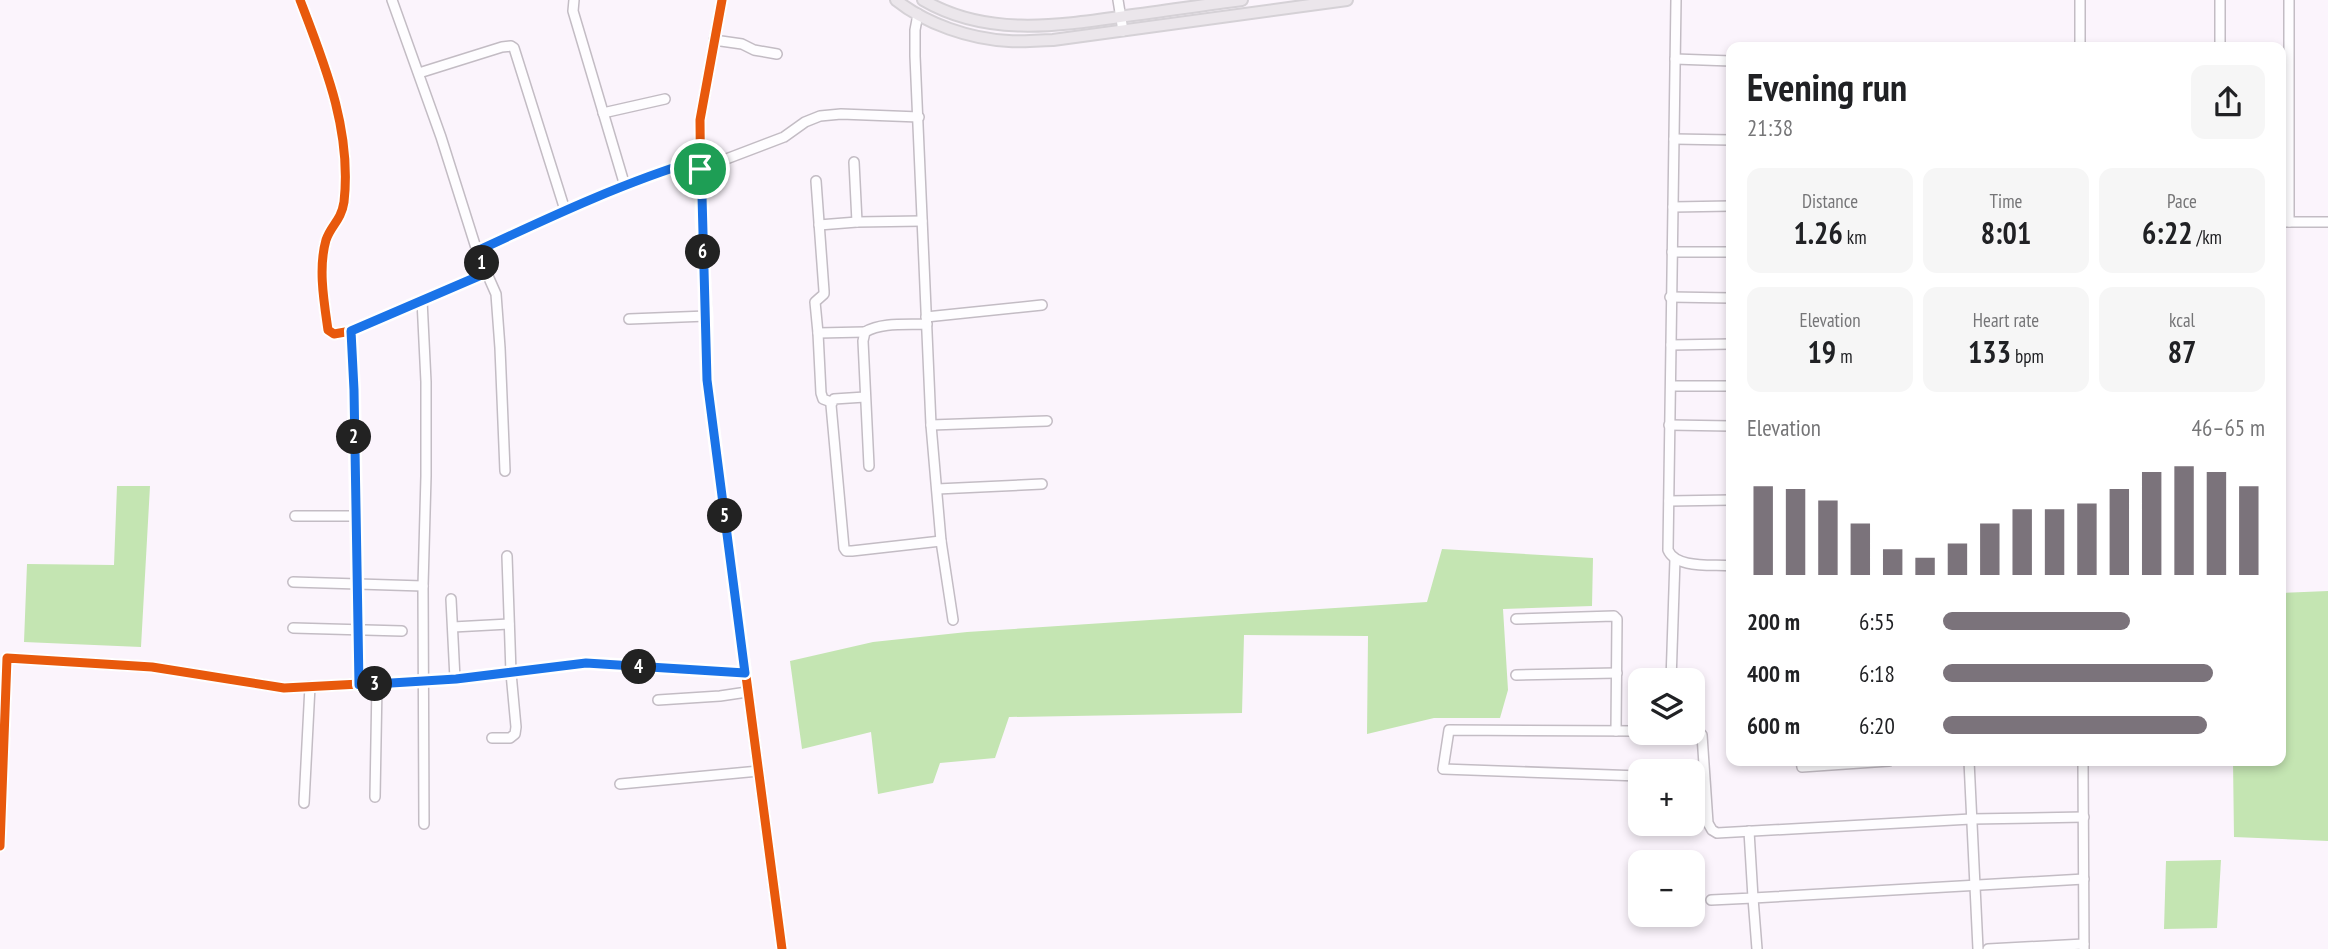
<!DOCTYPE html>
<meta charset="utf-8">
<style>
body{margin:0;font-family:"PT Sans Narrow",sans-serif;background:#f6f6f6;color:#202124;height:100vh;display:flex;flex-direction:column;font-size:26px;white-space:nowrap}
*{box-sizing:border-box;margin:0}
p{font-size:23px;color:#757577}
.icon{flex:none;width:38px;height:38px;fill:none;stroke:currentColor;stroke-width:2;stroke-linecap:round;stroke-linejoin:round}
.map{position:relative;flex:1;overflow:hidden}
.sheet{position:absolute;left:1726px;top:42px;width:560px;height:724px;display:flex;flex-direction:column;background:#fff;border-radius:14px;box-shadow:0 4px 10px #0003}
.sheet>*{flex:none}
.tools{position:absolute;left:1628px;top:668px;display:grid;gap:14px}
.tools a{display:grid;place-items:center;width:77px;height:77px;border-radius:14px;background:#fff;box-shadow:0 4px 10px #0003;font-size:35px}
.pin{position:absolute;display:grid;place-items:center;width:60px;height:60px;color:#fff;margin:-30px;border:4px solid #fff;border-radius:50%;box-shadow:0 2px 7px #0007}
.km{position:absolute;width:35px;height:35px;margin:-18px;border-radius:50%;background:#222;color:#fff;font-size:19px;line-height:35px;text-align:center}
.round{display:grid;place-items:center;flex:none;width:74px;height:74px;border-radius:14px;background:#f6f6f6}
.headline{display:flex;align-items:center;justify-content:space-between;height:119px;padding:0 21px}
h1{font-size:38px;font-weight:600;line-height:52px}
.metrics{display:grid;grid-template-columns:repeat(3,1fr);gap:10px;height:119px;padding:7px 21px}
.metrics div{display:grid;align-content:center;border-radius:14px;background:#f6f6f6;text-align:center}
.metrics b{font-size:30px;font-weight:600}
.metrics small{font-size:19px;font-weight:400}
.metrics p{font-size:19px}
.chart{height:196px;padding:14px 21px}
.chart p{display:flex;justify-content:space-between}
.chart svg{width:100%;height:126px;margin-top:7px;stroke:#7b737b;stroke-width:6}
ul{padding:0 21px;list-style:none;font-size:23px}
li{display:grid;grid-template-columns:112px 84px 1fr;align-items:center;height:52px}
li i{height:18px;border-radius:9px;background:#7b737b}
.map>svg:first-child{display:block}
.water{fill:#c4e5b2}
.lines{fill:none;stroke-linecap:round;stroke-linejoin:round}
.minor-casing{stroke:#c3bcc4;stroke-width:12}
.major-casing{stroke:#d5d1d6;stroke-width:14}
.minor{stroke:#fefdff;stroke-width:9}
.major{stroke:#ebe6eb;stroke-width:10}
.cycleway-casing{stroke:#fff;stroke-width:13}
.cycleway{stroke:#e8590c;stroke-width:9}
.route-casing{stroke:#fff;stroke-width:14}
.route{stroke:#1a73e8;stroke-width:9}
</style>
<div class="map">
<svg width="2328" height="949" viewBox="0 0 2328 949">
<rect width="100%" height="100%" fill="#fbf4fc"/>
<g class="water">
<path d="M117,486h33l-9,161 -117,-5 3,-78 87,1z"/>
<path d="M1442,549l151,9 -1,48 -89,3 5,81 -8,28h-66l-67,16 1,-98 -124,-1 -2,78 -233,4 -14,41 -55,5 -7,20 -55,11 -7,-62 -69,17 -12,-88 83,-19 94,-10 460,-30z"/>
<path d="M2328,591v250l-94,-4 -1,-76h47v-168z"/>
<path d="M2221,860l-4,68 -53,1 2,-68z"/>
</g>
<g class="lines">
<g class="minor-casing">
<g id="minor">
<path d="M300,0c25,65 52,131 44,202 -3,19 -13,23 -18,38 -8,28 -2,62 2,90l6,4 17,-3 3,59 5,295"/>
<path d="M392,0l49,137 36,114 19,43 4,54 5,123"/>
<path d="M574,0l-1,11 52,175"/>
<path d="M722,0l-22,120 1,99 6,97v64l75,569"/>
<path d="M1118,0l5,31"/>
<path d="M1676,0l-8,550c8,19 45,14 63,16"/>
<path d="M2080,0v47"/>
<path d="M2220,0v47"/>
<path d="M2289,0v222"/>
<path d="M918,14l-3,16v26l16,369 10,116 12,79"/>
<path d="M714,40l28,4 12,6 23,4"/>
<path d="M1675,59l56,2"/>
<path d="M419,73l83,-26 9,-1 3,2 51,162"/>
<path d="M603,113l62,-14"/>
<path d="M1674,139l57,1"/>
<path d="M854,162l3,60"/>
<path d="M700,169l84,-32 21,-15 15,-6 21,-2 78,3"/>
<path d="M816,181l8,110v3l-9,8 3,31 3,60 2,6 8,3"/>
<path d="M1673,207l58,-1"/>
<path d="M2280,222h48"/>
<path d="M819,225l38,-3 65,-1"/>
<path d="M477,251c73,-34 147,-68 223,-92"/>
<path d="M1672,252h59"/>
<path d="M1670,297l61,1"/>
<path d="M422,300l4,82v94l-3,110 1,238"/>
<path d="M926,317l116,-12"/>
<path d="M629,319l78,-3"/>
<path d="M351,331l136,-58"/>
<path d="M818,333l47,-1"/>
<path d="M1671,345l60,-1"/>
<path d="M1671,386h60"/>
<path d="M865,397l-31,2 -3,6 13,143 2,3h6l89,-10"/>
<path d="M931,425l116,-4"/>
<path d="M1669,425l62,1"/>
<path d="M869,466l-6,-125 2,-9c17,-10 42,-7 62,-8"/>
<path d="M937,489l105,-5"/>
<path d="M1669,501l62,-1"/>
<path d="M295,516h61"/>
<path d="M293,582l130,4"/>
<path d="M451,599l4,80"/>
<path d="M1516,619l98,-3 3,3 -1,112"/>
<path d="M453,627l56,-3"/>
<path d="M293,628l109,3"/>
<path d="M1516,675l101,-2"/>
<path d="M1671,681l4,-122"/>
<path d="M658,700l62,-4 27,-4"/>
<path d="M1640,731l-191,-1 -6,39 197,7"/>
<path d="M1692,731h6l4,4 6,88 4,7 5,3 254,-14 113,-2"/>
<path d="M492,738h18l5,-4 1,-7 -5,-54 -4,-117"/>
<path d="M1801,761l1,6 87,-6"/>
<path d="M1969,761l9,188"/>
<path d="M2083,761l1,188"/>
<path d="M620,784l139,-13"/>
<path d="M375,797l2,-113"/>
<path d="M304,803l6,-117"/>
<path d="M0,846l7,-188 145,9 132,21 171,-9 131,-16 159,10"/>
<path d="M1711,900l42,-2 -4,-67"/>
<path d="M1757,949l-4,-51 331,-19"/>
<path d="M1988,949l96,-5"/>
</g>
</g>
<g class="major-casing">
<g id="major">
<path d="M896,0c30,24 74,39 113,41 14,1 29,-1 44,-1l294,-40"/>
<path d="M923,0c63,37 134,26 203,16 39,-5 77,-11 116,-16"/>
</g>
</g>
<use href="#minor" class="minor"/>
<use href="#major" class="major"/>
<g class="cycleway-casing">
<g id="cycleway">
<path d="M300,0c25,65 52,131 44,202 -3,19 -13,23 -18,38 -8,28 -2,62 2,90l6,4 17,-3 3,59 5,295"/>
<path d="M722,0l-22,120 1,99 6,97v64l75,569"/>
<path d="M0,846l7,-188 145,9 132,21 171,-9 131,-16 159,10"/>
</g>
</g>
<use href="#cycleway" class="cycleway"/>
</g>
<g class="lines">
<g class="route-casing">
<path id="route" d="M701,159l6,221 38,293 -159,-10 -130,16 -97,6 -5,-295 -3,-59 135,-58 -9,-22c73,-34 147,-69 224,-92z"/>
</g>
<use href="#route" class="route"/>
</g>
</svg>
<div class="tools">
<a><svg class="icon" aria-label="layers" viewBox="0 0 24 24"><path d="M12 4l9 5-9 5-9-5zM3 14l9 5 9-5"/></svg></a>
<a>+</a>
<a>−</a>
</div>
<div class="pin" style="left:700px;top:169px;background:#1e9e55"><svg class="icon" aria-label="arrive" viewBox="0 0 24 24"><path d="M6 21V4h12l-3 4 3 4H6"/></svg></div>
<b class="km" style="left:482px;top:263px">1</b>
<b class="km" style="left:354px;top:437px">2</b>
<b class="km" style="left:375px;top:684px">3</b>
<b class="km" style="left:639px;top:667px">4</b>
<b class="km" style="left:725px;top:516px">5</b>
<b class="km" style="left:703px;top:252px">6</b>
<section class="sheet">
<div class="headline"><div><h1>Evening run</h1><p>21:38</p></div><a class="round"><svg class="icon" aria-label="share" viewBox="0 0 24 24"><path d="M12 15V3M7 8l5-5 5 5M5 13v7h14v-7"/></svg></a></div>
<div class="metrics">
<div><p>Distance</p><b>1.26<small> km</small></b></div>
<div><p>Time</p><b>8:01</b></div>
<div><p>Pace</p><b>6:22<small> /km</small></b></div>
</div>
<div class="metrics">
<div><p>Elevation</p><b>19<small> m</small></b></div>
<div><p>Heart rate</p><b>133<small> bpm</small></b></div>
<div><p>kcal</p><b>87</b></div>
</div>
<div class="chart"><p><span>Elevation</span>46–65 m</p>
<svg viewBox="0 0 160 44" preserveAspectRatio="none"><path d="M5 44V13M15 44V14M25 44V18M35 44V26M45 44V35M55 44V38M65 44V33M75 44V26M85 44V21M95 44V21M105 44V19M115 44V14M125 44V8M135 44V6M145 44V8M155 44V13"/></svg>
</div>
<ul>
<li><b>200 m</b>6:55<i style="width:58%"></i></li>
<li><b>400 m</b>6:18<i style="width:84%"></i></li>
<li><b>600 m</b>6:20<i style="width:82%"></i></li>
</ul>
</section>
</div>
